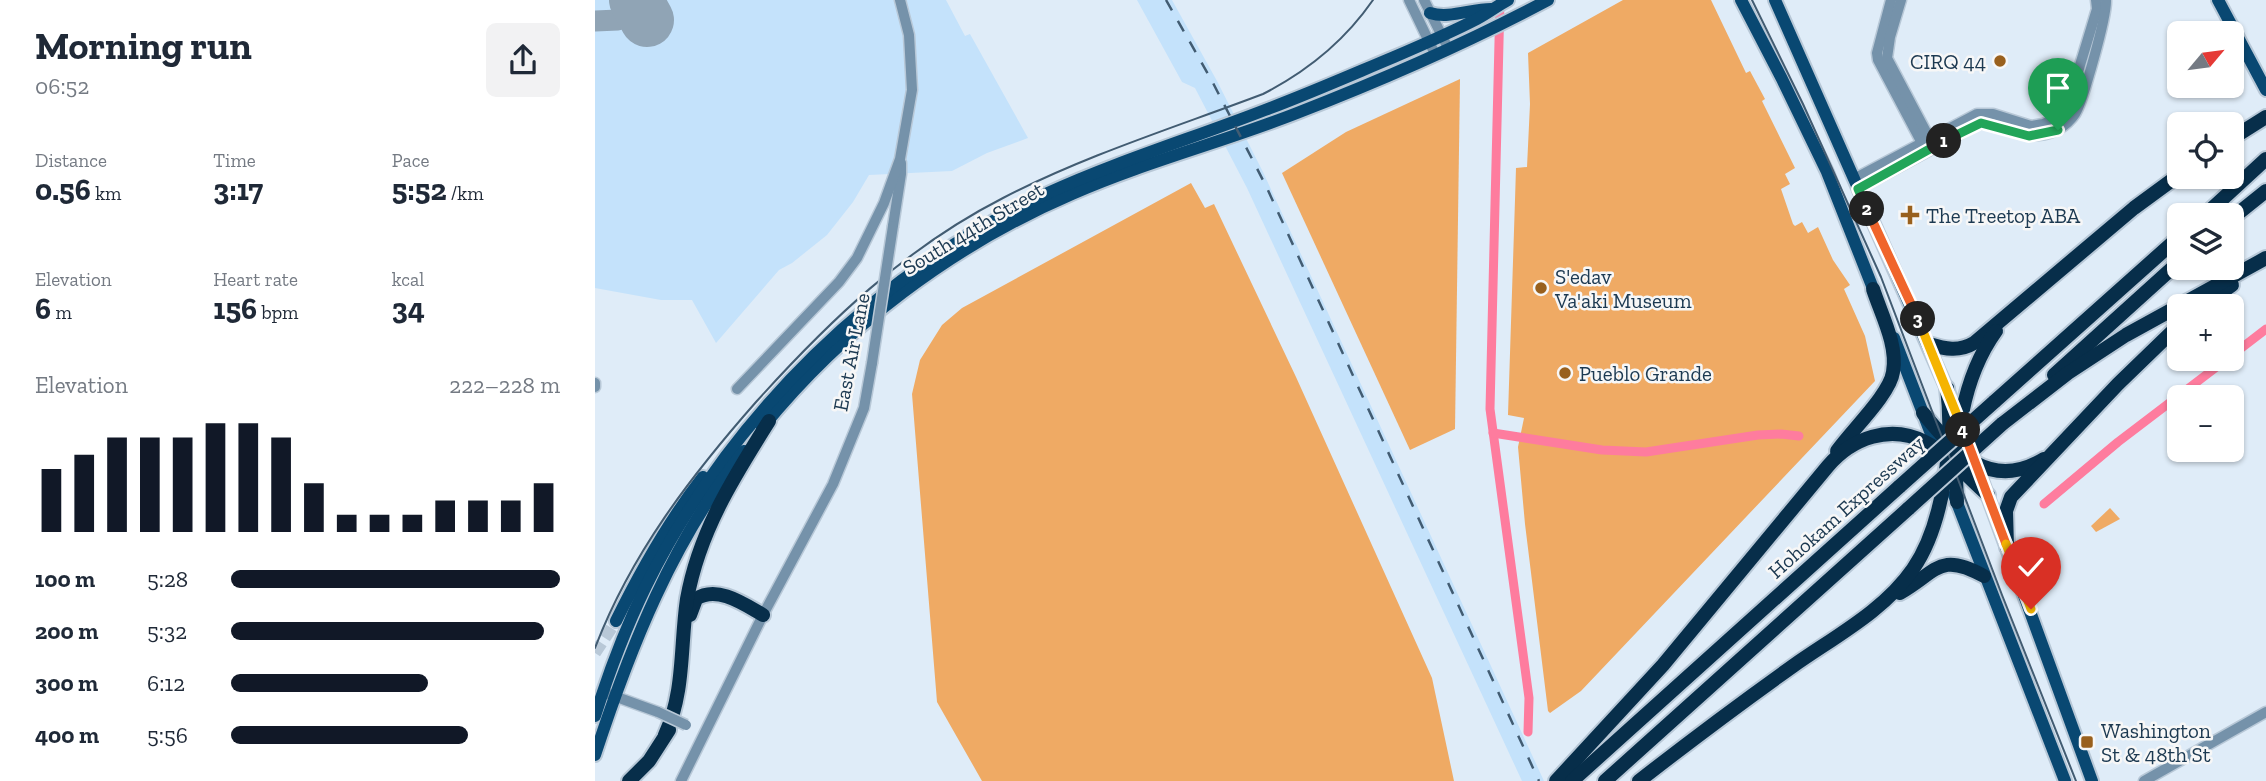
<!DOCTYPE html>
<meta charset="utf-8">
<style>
body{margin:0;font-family:"Zilla Slab",serif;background:#f2f2f3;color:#1f2937;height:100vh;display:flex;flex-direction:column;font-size:26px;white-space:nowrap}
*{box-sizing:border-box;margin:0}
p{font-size:23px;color:#747a83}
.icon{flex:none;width:38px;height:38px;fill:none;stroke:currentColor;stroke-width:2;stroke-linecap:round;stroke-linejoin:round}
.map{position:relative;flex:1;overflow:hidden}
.panel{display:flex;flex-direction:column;background:#fff;width:595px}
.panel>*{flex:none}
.needle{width:46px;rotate:61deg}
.fabs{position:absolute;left:1572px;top:21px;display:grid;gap:14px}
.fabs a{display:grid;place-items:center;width:77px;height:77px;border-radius:10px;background:#fff;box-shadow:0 2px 5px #0004;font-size:35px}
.pin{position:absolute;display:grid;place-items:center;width:60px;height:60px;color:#fff;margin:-72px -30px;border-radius:50% 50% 50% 0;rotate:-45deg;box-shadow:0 0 7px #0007}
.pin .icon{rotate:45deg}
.km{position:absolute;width:35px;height:35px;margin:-18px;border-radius:50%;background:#222;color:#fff;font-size:19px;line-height:35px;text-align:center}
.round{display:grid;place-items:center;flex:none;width:74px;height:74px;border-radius:10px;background:#f2f2f3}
.head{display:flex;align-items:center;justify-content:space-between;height:119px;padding:0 35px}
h1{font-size:38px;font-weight:800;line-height:52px}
.figures{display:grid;grid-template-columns:repeat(3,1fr);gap:10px;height:119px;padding:7px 35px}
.figures div{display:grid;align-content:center}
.figures b{font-size:30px;font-weight:800}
.figures small{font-size:19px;font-weight:400}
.figures p{font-size:19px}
.chart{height:196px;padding:14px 35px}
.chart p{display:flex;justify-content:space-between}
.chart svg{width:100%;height:126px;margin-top:7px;stroke:#111827;stroke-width:6}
ul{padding:0 35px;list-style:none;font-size:23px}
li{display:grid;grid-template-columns:112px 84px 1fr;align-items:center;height:52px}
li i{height:18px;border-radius:9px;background:#111827}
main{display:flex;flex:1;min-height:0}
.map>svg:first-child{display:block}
.built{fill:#c4e2fb}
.green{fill:#efaa64}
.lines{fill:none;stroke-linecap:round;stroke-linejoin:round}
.canal{stroke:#fe7c9e;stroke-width:9}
.taxiway{stroke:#90a4b5;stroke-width:21}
.runway{stroke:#90a4b5;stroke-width:54}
.major-tunnel{stroke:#b8c8d7;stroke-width:12;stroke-dasharray:12 6;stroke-linecap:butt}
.minor-casing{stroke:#b8c8d7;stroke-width:13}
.major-casing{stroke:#b8c8d7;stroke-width:16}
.highway-casing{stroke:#b8c8d7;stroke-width:18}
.minor{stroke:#7592aa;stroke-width:10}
.major{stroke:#094872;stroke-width:12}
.highway{stroke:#072e4a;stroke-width:14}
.tram{stroke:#425c72;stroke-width:2}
.rail{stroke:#425c72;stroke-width:2.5;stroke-dasharray:12 12;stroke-linecap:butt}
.minor-bridge-casing{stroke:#b8c8d7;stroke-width:13;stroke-linecap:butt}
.highway-bridge-casing{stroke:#b8c8d7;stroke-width:18;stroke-linecap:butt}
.minor-bridge{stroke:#7592aa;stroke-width:10}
.highway-bridge{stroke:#072e4a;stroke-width:14}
.split-1-casing{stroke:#fff;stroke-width:14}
.split-2-casing{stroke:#fff;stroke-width:14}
.split-3-casing{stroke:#fff;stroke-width:14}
.split-4-casing{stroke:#fff;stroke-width:14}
.split-5-casing{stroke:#fff;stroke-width:14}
.split-6-casing{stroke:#fff;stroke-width:14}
.split-1{stroke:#22a559;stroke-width:9}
.split-2{stroke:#22a559;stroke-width:9}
.split-3{stroke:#f0652b;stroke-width:9}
.split-4{stroke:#f5b400;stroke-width:9}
.split-5{stroke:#f0652b;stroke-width:9}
.split-6{stroke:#f5b400;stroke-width:9}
.poi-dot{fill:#99601d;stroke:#f7f7f7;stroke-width:2.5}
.labels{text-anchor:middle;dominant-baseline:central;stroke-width:5;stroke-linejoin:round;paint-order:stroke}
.poi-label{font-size:21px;fill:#1c3951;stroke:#f7f7f7;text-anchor:start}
.street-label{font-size:21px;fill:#1c3951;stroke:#f7f7f7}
</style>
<main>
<section class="panel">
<div class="head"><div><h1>Morning run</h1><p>06:52</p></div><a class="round"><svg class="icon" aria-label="share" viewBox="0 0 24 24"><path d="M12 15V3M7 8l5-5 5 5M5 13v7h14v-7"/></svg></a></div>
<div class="figures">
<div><p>Distance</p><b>0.56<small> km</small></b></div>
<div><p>Time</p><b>3:17</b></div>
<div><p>Pace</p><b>5:52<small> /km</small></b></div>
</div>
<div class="figures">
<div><p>Elevation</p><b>6<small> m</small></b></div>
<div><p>Heart rate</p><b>156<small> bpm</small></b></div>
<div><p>kcal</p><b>34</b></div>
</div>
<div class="chart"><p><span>Elevation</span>222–228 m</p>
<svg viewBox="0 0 160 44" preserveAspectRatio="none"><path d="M5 44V22M15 44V17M25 44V11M35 44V11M45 44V11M55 44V6M65 44V6M75 44V11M85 44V27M95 44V38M105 44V38M115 44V38M125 44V33M135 44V33M145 44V33M155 44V27"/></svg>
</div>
<ul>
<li><b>100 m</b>5:28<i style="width:100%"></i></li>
<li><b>200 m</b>5:32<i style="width:95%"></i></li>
<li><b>300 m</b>6:12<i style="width:60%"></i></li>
<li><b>400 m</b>5:56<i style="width:72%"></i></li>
</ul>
</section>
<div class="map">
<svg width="1671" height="781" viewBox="0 0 1671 781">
<rect width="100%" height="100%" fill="#dfecf8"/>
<g class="built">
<path d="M0,0h351l19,36 5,-2 58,104 -41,15 -35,18 -83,4 -16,27 -26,33 -35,28 -13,7 -63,73 -24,-43h-31l-66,-12z"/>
<path d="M542,0h35l45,81 46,91 281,609h-22l-275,-593 -52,-100 -13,-6z"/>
</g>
<g class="green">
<path d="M1028,0h88l35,73 4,-2 15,28 -3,2 33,67 -10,6 5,10 -9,5 12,35 2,2 7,-4 6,11 10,-6 15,33 17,25 -6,4 21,47 10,45 -294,310 -31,22 -2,-2 -23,-187 -7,-77 6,-29 -16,-3 7,-215 1,-32 11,-1 3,-63 -2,-51z"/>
<path d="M865,79l-5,350 -45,21 -128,-277 64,-41z"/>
<path d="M596,183l14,25 9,-4 82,173 136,301 22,103h-472l-45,-79 -25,-308 8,-34 22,-35 20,-17z"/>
<path d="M1515,508l10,11 -24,13 -5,-6z"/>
</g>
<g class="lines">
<g class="canal">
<path d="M905,1l-10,408 39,289 -1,34"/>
<path d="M1636,356l35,-27"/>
<path d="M898,433l109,17 44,2 112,-17 23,-1 18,2"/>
<path d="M1449,504l74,-62 109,-83"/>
</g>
<path class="taxiway" d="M0,21l23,-1 38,-20"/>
<path class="runway" d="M41,0l11,20"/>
<path class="major-tunnel" d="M0,653l21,-32"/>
<g class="minor-casing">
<g id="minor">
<path d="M814,0l26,54"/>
<path d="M829,0l24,48"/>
<path d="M1296,0l-14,53 1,7 46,87"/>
<path d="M1306,0l-11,37 -3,21 45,85"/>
<path d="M1259,179l123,-65h16l38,12 12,-2 16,-7 8,-9 30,-99 -1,-9"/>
<path d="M1263,189l118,-64c21,-6 41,13 63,10 14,-1 28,-9 36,-21 8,-13 32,-98 31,-114"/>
<path d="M298,226l8,-52v-11"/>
<path d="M0,383v4"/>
<path d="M142,389l102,-107 18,-24 27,-55 16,-44 12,-69 -3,-55 -9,-35"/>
<path d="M8,692l55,20"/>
<path d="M86,781l82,-166 70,-131 31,-76 8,-45"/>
<path d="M1549,781l122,-69"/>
</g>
</g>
<g class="major-casing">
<g id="major">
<path d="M1146,0l41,79 45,93 49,124"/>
<path d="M1180,0l175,396"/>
<path d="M1623,0l48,90"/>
<path d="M835,13c19,6 41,-4 61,-4"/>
<path d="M1299,338l44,114"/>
<path d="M1366,423l131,358"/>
<path d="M167,428c82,-101 191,-183 310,-234 73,-32 151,-52 225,-81 85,-33 170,-70 251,-113"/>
<path d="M1359,495l111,286"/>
<path d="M21,621c25,-51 52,-99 87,-144"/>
<path d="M0,716c14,-44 31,-89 51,-130 84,-170 231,-314 402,-393 70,-32 145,-55 217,-83 43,-16 86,-35 129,-53 28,-12 56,-24 83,-38 11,-6 20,-13 31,-19"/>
<path d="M0,755c35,-107 78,-216 149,-304"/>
</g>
</g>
<g class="highway-casing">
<g id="highway">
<path d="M1636,139l35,-22"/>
<path d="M1610,215l61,-56"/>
<path d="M1636,219l35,-28"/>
<path d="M1607,306l30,-21"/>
<path d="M1334,344c16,5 30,8 45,-1l160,-135 45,-33"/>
<path d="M1459,375l125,-113"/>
<path d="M1399,402l185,-165"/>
<path d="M1328,413c32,39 67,79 121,46"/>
<path d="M1407,424l66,-51 58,-38 140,-77"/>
<path d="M1242,451c14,-20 53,-57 56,-79 5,-27 -12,-58 -20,-83"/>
<path d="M1362,502c-4,-57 5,-124 39,-171"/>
<path d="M1412,547l-1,-36 5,-14 107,-113 61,-59"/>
<path d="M1305,593c37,-21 39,-42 84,-17"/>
<path d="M95,615l6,-16c21,-14 48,5 67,16"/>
<path d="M70,735c20,-44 15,-89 22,-136 12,-67 46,-121 82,-178"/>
<path d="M34,781l20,-20 20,-31"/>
<path d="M961,781l107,-116 165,-199c24,-28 62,-42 97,-24 24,12 43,36 63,53"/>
<path d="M977,781l328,-295"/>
<path d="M1010,781l304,-273"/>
<path d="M1044,781c50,-39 102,-78 154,-115 41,-29 91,-55 120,-97 31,-45 41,-128 34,-181"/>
</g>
</g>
<use href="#minor" class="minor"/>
<use href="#major" class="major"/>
<use href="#highway" class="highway"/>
<g class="tram">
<path d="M1157,0l51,104 78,173 121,318 74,186"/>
<path d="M0,648c36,-94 95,-171 161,-246 73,-81 149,-154 247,-204 83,-43 173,-71 260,-104 45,-23 81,-52 110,-94"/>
</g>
<path class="rail" d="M571,0l46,81 54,105 273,595"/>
<g class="minor-bridge-casing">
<g id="minor-bridge">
<path d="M277,363l21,-137"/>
<path d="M63,712l28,13"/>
</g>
</g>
<g class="highway-bridge-casing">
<g id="highway-bridge">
<path d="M1305,486l94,-84"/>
<path d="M1314,508l93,-84"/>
</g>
</g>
<use href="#minor-bridge" class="minor-bridge"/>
<use href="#highway-bridge" class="highway-bridge"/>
</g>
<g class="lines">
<g class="split-1-casing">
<path id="split-1" d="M1349,141l37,-18 48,13 29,-6"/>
</g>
<g class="split-2-casing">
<path id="split-2" d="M1272,209l-9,-20 86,-48"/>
</g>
<g class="split-3-casing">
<path id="split-3" d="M1272,209l51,110"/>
</g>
<g class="split-4-casing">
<path id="split-4" d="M1323,319l45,111"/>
</g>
<g class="split-5-casing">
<path id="split-5" d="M1368,430l43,114"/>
</g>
<g class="split-6-casing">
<path id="split-6" d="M1411,544l25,65"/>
</g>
<use href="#split-1" class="split-1"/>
<use href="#split-2" class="split-2"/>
<use href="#split-3" class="split-3"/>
<use href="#split-4" class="split-4"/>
<use href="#split-5" class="split-5"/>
<use href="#split-6" class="split-6"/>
</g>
<g class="poi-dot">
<circle cx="1405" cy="61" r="7"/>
<path d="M1311.5 204.5h7v7h7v7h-7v7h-7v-7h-7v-7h7z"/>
<circle cx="946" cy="288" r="7"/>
<circle cx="970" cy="373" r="7"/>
<rect x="1485" y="735" width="14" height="14" rx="3.5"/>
</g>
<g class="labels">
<g class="poi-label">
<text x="1391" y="61" text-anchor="end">CIRQ 44</text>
<text x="1331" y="215">The Treetop ABA</text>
<text x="960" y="276">S'edav<tspan x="960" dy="24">Va'aki Museum</tspan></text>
<text x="984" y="373">Pueblo Grande</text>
<text x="1506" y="730">Washington<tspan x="1506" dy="24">St &amp; 48th St</tspan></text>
</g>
<g class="street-label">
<text transform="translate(378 228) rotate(-31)">South 44th Street</text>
<text transform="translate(256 352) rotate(-79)">East Air Lane</text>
<text transform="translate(1251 507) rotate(-42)">Hohokam Expressway</text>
</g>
</g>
</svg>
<div class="fabs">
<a><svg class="needle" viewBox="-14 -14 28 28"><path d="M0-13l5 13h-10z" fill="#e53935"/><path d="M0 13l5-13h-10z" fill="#747a83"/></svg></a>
<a><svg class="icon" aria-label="locate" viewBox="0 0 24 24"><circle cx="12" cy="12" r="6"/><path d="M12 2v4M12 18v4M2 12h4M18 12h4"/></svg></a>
<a><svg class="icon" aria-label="layers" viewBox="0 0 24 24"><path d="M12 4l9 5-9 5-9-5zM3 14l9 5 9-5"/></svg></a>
<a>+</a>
<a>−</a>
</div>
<div class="pin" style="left:1463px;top:130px;background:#1e9e55"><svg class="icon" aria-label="arrive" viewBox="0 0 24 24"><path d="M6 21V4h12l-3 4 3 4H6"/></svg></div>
<div class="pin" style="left:1436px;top:609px;background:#d93025"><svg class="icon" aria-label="check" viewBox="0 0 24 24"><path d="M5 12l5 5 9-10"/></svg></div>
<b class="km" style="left:1349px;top:141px">1</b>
<b class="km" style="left:1272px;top:209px">2</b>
<b class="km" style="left:1323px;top:319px">3</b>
<b class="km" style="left:1368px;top:430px">4</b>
</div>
</main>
